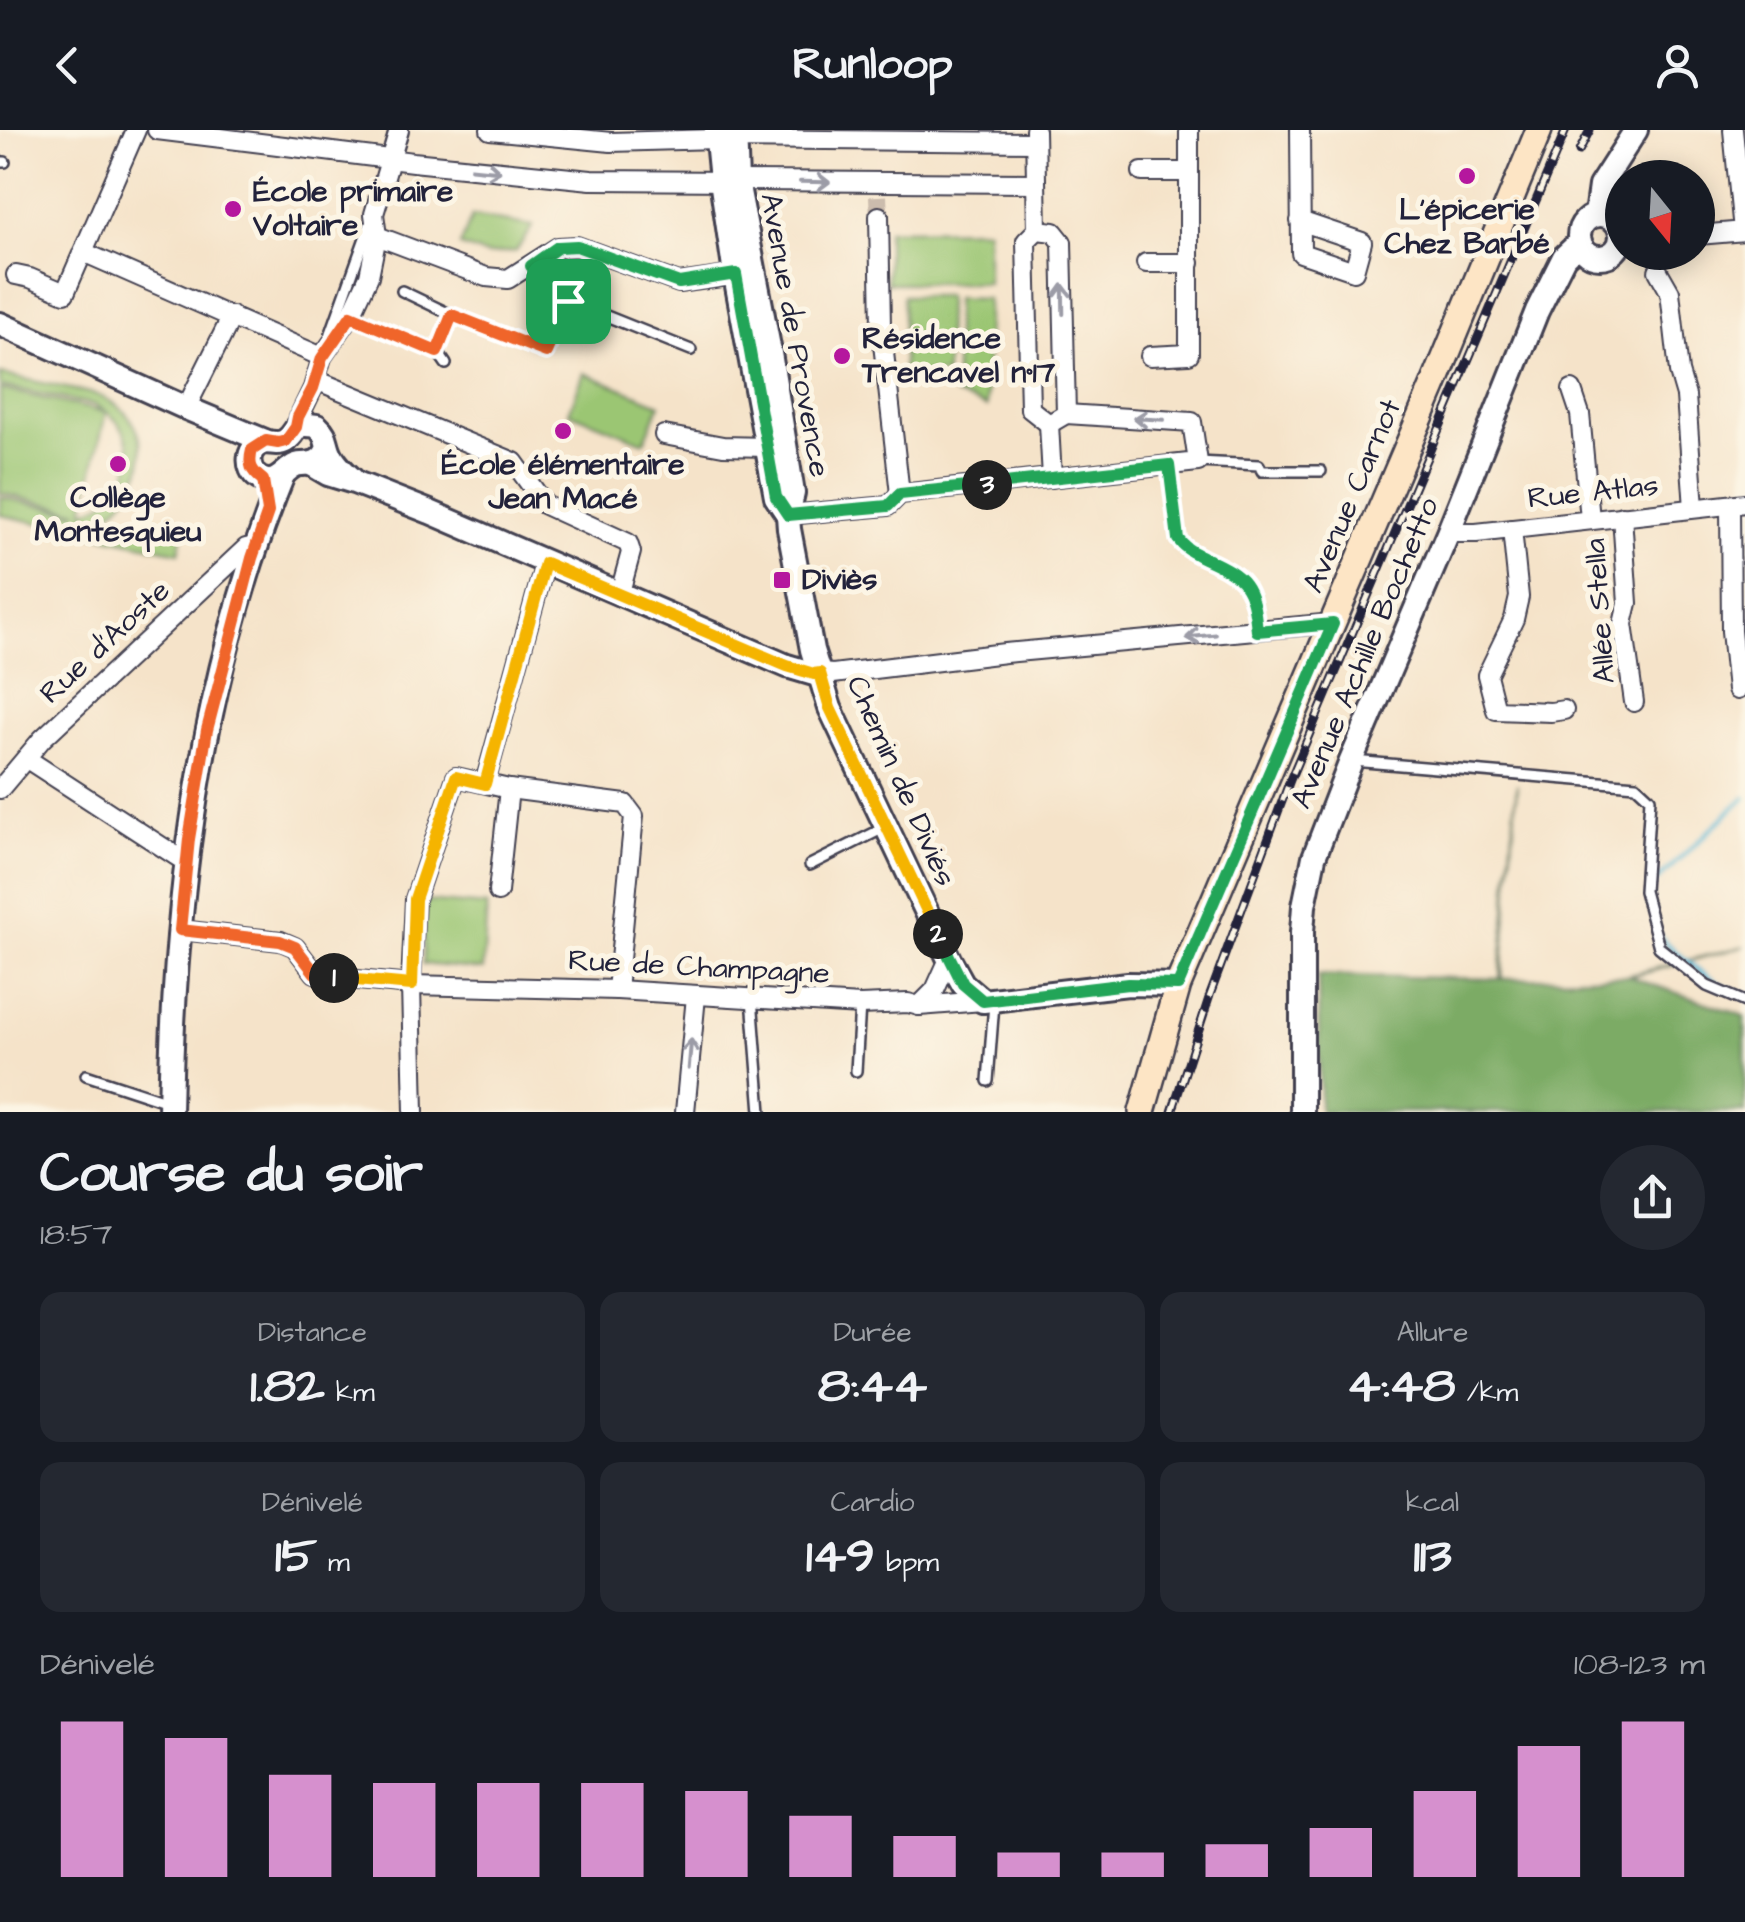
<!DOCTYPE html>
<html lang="fr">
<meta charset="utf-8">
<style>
body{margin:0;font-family:"Architects Daughter",sans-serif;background:#242831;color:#f1f3f6;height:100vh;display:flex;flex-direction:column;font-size:38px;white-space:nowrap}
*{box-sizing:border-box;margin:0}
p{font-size:32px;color:#9ea1a6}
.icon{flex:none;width:55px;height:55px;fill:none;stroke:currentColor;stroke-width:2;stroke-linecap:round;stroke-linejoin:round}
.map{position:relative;height:982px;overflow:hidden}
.sheet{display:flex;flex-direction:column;background:#171b24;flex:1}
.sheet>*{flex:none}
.needle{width:65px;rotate:162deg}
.buttons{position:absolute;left:1605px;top:30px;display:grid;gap:20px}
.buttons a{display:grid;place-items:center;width:110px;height:110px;border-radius:50%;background:#171b24;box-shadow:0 5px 25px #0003;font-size:50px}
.pin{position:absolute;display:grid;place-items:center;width:85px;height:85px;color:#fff;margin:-42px;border-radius:20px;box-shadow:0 5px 15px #0006}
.km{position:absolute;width:50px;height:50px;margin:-25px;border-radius:50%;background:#222;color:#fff;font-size:28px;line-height:50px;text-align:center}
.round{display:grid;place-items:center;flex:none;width:105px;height:105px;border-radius:52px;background:#242831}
.headline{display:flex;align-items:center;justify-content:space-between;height:170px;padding:0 40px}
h1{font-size:55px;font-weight:800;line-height:75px}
.metrics{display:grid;grid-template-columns:repeat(3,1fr);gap:15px;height:170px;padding:10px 40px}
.metrics div{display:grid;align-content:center;border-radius:20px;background:#242831;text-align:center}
.metrics b{font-size:50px;font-weight:800}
.metrics small{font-size:28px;font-weight:400}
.metrics p{font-size:28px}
.chart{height:280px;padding:20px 40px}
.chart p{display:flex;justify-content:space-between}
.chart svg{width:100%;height:180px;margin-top:10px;stroke:#d690ce;stroke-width:6}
header{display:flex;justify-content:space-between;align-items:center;height:130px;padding:0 40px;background:#171b24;font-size:45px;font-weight:800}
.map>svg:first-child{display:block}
.green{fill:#9bc673;stroke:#5e7457;stroke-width:2.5}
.forest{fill:#7cab65;stroke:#4f6650;stroke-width:2.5}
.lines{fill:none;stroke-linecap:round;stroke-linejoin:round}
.stream{stroke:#56b5d4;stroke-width:5}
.minor-tunnel{stroke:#cbbcad;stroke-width:18;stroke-dasharray:18 9;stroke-linecap:butt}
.service-casing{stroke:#423f50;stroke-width:14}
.minor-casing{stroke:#423f50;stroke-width:22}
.tertiary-casing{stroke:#423f50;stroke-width:28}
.secondary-casing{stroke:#423f50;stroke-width:30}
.service{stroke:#fff;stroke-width:9}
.minor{stroke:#fff;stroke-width:18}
.tertiary{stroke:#fff;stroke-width:22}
.secondary{stroke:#fde5c5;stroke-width:25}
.rail-casing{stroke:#22223b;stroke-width:9}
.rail{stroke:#fcf5e5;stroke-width:5;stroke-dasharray:15;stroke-linecap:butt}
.oneway{stroke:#9c9ca7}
.split-1-casing{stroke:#fff;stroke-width:20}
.split-2-casing{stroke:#fff;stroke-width:20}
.split-3-casing{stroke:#fff;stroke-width:20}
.split-4-casing{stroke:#fff;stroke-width:20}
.split-1{stroke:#f0652b;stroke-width:12}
.split-2{stroke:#f5b400;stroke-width:12}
.split-3{stroke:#22a559;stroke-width:12}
.split-4{stroke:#22a559;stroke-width:12}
.poi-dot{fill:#b5179e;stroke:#fcf5e5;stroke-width:4}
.labels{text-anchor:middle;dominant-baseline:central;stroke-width:10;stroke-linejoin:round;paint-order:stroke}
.poi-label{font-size:30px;font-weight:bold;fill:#22223b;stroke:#fcf5e5;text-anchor:start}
.street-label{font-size:30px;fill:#22223b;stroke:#fcf5e5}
</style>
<header><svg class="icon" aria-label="back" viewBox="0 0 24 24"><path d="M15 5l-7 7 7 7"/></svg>Runloop<svg class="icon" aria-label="person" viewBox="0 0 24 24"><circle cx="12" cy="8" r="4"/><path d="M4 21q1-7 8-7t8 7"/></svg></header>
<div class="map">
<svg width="1745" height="982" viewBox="0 0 1745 982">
<rect width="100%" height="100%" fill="#fcf5e5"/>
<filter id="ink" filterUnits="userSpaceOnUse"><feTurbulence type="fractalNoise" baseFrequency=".01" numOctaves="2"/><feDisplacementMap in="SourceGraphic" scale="20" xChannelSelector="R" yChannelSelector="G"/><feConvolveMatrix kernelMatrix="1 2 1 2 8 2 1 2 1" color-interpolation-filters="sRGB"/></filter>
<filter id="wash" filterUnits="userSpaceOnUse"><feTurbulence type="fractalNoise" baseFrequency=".0048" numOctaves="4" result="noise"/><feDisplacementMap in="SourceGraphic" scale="40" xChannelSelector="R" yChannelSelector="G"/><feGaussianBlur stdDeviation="2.25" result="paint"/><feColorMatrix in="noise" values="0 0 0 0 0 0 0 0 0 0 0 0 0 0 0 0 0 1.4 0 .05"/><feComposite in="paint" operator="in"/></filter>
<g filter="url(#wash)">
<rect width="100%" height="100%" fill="#f5e3c9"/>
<g class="green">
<path d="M472,86l61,10 -17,25 -29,4 -27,-9z"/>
<path d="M987,99v54h-100v-53z"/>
<path d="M903,166h44l-1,78h-43z"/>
<path d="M955,168l32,1v108l-32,-12z"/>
<path d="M584,243l76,31 -16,38 -75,-30z"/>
<path d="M0,244l95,20c63,22 60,92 7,124l81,17 -4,17 -179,-37v-18l72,15 6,-1 -78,-18v-104l106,23 -22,99c55,-16 64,-81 10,-106l-94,-19z"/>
<path d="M425,771l62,5 -4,64 -60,-6z"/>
</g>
<path class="forest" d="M1517,654l-15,195 123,-3 120,-30 -115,31 115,39v96h-425l-2,-137 182,4z"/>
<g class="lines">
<g class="stream">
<path d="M1651,774v-18l94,-89"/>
<path d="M1658,804c19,21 59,55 87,60"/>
</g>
</g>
</g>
<g filter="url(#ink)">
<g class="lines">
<path class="minor-tunnel" d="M878,66l1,20"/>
<g class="service-casing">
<g id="service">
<path d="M0,32h5"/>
<path d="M531,136l20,25 18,10 122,49"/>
<path d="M402,161l50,24"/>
<path d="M351,185l86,36 15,-36 94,38 23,-52"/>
<path d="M331,203l40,-112"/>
<path d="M437,221l9,13"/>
<path d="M1198,332l61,3 3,6h59"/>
<path d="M1169,335l9,74c7,10 15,13 26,19 42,19 49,27 53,73"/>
<path d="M1353,631l283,24 14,13 -6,93 15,56 48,39 38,16"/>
<path d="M810,735l74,-37"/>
<path d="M752,868l9,114"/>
<path d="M856,941l4,-66"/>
<path d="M86,945l82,27"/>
<path d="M988,951l6,-78"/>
</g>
</g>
<g class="minor-casing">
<g id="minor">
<path d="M157,0l256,32 178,18 444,3"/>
<path d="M490,0l121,12 105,-3 319,3"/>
<path d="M1035,0l2,100 -11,11 4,168 19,15 17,-10 -4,-172 -8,-10 -17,-2"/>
<path d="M1300,0l1,123 53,18 8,-29 -62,-21"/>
<path d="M1733,0l10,101"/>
<path d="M1142,42h47"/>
<path d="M879,86l2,110 19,168"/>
<path d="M1698,105l47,-4"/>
<path d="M377,106l109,41 22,2 50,-32 19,-1 102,37 56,-8"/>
<path d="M1620,110h2"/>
<path d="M83,122l239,105"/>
<path d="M1146,133h44"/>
<path d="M1658,141l12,21 9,80 7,24 8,112"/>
<path d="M16,145l14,3 35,15 71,-163"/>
<path d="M1150,226l39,-2v-224"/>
<path d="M316,250l198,82 31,43 83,38 3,9 -12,44"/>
<path d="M1572,260l8,24 10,105"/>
<path d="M186,278l46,-92"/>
<path d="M1049,294l3,54"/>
<path d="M297,297l2,-10 14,-29 9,-31 29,-42 18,-39 8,-40 -3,-22 25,-84"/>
<path d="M664,305l59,11 44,1"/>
<path d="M1730,375l1,126 6,59"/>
<path d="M788,385l100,-9 12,-12 298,-32 -6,-40 -126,-8"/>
<path d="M1622,386l6,87 -5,21 11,78"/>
<path d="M1512,399l7,68 -5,22 -27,56 9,35 55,2 13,-2"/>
<path d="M1448,403h28l269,-30"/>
<path d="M820,543l13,1 172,-21 328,-30"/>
<path d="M27,629l160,104"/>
<path d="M485,653l60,-220"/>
<path d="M0,659l42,-50 204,-191 9,-2"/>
<path d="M498,762l11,-103"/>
<path d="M180,800l101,11 14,6 20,26 11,4 85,8 206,5 243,15 48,-2 11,3 64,-5"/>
<path d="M919,876l16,-16 14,-31"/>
<path d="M414,982l-3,-127 4,-86 41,-122 53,12 116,15 9,12 -17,174"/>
<path d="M685,982l11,-116"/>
</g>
</g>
<g class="tertiary-casing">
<g id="tertiary">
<path d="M716,0l5,50 14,95 41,222 12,18"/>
<path d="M735,0l2,51 32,166 24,146 -5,22 1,14 23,121 18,58 119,251 14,25 20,17 145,-17 50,1"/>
<path d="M1596,85l4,-29 36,-56"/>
<circle cx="1600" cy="106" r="21"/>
<path d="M0,194l186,84 79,33"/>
<path d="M328,318c-4,7 -3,8 -9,12 -8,6 -15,2 -23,5 -10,4 -15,15 -26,16 -18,1 -27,-22 -15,-34 10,-10 20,0 30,-6 16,-10 4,-19 32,-15 10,9 8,13 12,24 4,12 14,21 23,29"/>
<path d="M311,334l17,10 26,8 76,30 357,154 27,8 6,-1"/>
<path d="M170,982c4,-215 31,-436 113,-637"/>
<path d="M1302,982v-180l2,-26 10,-49 37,-96 97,-228 89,-222 27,-54 16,-15"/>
</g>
</g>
<g class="secondary-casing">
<path id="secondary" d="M1142,982l36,-127 255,-598 106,-257"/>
</g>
<use href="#service" class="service"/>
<use href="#minor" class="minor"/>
<use href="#tertiary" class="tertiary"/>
<use href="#secondary" class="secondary"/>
<g class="rail-casing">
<g id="rail">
<path d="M1579,21l11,-21"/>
<path d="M1172,982l38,-117 80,-215 276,-650"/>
</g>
</g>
<use href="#rail" class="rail"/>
</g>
<defs><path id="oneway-shaft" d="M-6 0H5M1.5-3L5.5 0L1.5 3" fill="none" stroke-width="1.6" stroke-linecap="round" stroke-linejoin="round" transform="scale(2.5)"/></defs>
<g class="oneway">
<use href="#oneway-shaft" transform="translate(486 40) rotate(6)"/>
<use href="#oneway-shaft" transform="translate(815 52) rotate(1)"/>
<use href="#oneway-shaft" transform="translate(1063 169) rotate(-91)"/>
<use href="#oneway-shaft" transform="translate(1149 289) rotate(-177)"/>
<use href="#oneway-shaft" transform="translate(1201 506) rotate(174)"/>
<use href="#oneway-shaft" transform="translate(690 924) rotate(-85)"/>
</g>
</g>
<g class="lines" filter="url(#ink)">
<g class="split-1-casing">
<path id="split-1" d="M334,848l-19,-5 -20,-26 -15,-6 -100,-11 9,-91 18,-109 45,-172 16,-46 -5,-32c-12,-9 -15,-15 -11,-30l14,-9 12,2 8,-2 10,-14 2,-10 15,-29 9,-30 29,-42 86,36 15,-37 94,37 22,-51"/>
</g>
<g class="split-2-casing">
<path id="split-2" d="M334,848l78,7 3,-86 41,-122 29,7 60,-221 242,103 27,8 6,-1 10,35 108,226"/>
</g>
<g class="split-3-casing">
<path id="split-3" d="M938,804l25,50 20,17 145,-17 50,1 155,-361 -76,7c-4,-46 -11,-54 -53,-73 -11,-6 -19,-9 -26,-19l-9,-74 -182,20"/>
</g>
<g class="split-4-casing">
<path id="split-4" d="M568,171l-17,-10 -20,-25 27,-19 19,-1 102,37 57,-9 40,223 12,18 100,-9 12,-12 87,-9"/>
</g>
<use href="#split-1" class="split-1"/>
<use href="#split-2" class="split-2"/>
<use href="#split-3" class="split-3"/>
<use href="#split-4" class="split-4"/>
</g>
<g class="poi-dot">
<circle cx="1467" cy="46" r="10"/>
<circle cx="233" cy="79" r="10"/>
<circle cx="842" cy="226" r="10"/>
<circle cx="563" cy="301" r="10"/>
<circle cx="118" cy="334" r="10"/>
<rect x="772" y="440" width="20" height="20" rx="5"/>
</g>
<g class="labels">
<g class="poi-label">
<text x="253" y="62">École primaire<tspan x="253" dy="34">Voltaire</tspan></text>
<text x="1467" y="80" text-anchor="middle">L'épicerie<tspan x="1467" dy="34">Chez Barbé</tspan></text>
<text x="862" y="209">Résidence<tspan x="862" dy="34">Trencavel n°17</tspan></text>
<text x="563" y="335" text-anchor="middle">École élémentaire<tspan x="563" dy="34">Jean Macé</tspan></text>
<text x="118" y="368" text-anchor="middle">Collège<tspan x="118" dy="34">Montesquieu</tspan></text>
<text x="802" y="450">Diviès</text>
</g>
<g class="street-label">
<text transform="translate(795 205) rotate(80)">Avenue de Provence</text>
<text transform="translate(1593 362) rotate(-6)">Rue Atlas</text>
<text transform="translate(1352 366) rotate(-67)">Avenue Carnot</text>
<text transform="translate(1600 481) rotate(-94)">Allée Stella</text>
<text transform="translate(105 512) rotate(-43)">Rue d'Aoste</text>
<text transform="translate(1365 523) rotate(-67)">Avenue Achille Bochetto</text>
<text transform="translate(901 651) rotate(66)">Chemin de Diviés</text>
<text transform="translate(699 837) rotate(3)">Rue de Champagne</text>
</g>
</g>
</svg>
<div class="buttons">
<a><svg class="needle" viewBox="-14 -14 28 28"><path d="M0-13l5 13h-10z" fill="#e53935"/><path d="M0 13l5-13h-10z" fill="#9ea1a6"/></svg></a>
</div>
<div class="pin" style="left:568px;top:171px;background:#1e9e55"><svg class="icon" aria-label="arrive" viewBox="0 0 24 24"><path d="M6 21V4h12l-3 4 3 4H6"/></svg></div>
<b class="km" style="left:334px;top:848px">1</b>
<b class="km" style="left:938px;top:804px">2</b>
<b class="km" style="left:987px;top:355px">3</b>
</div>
<section class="sheet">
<div class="headline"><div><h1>Course du soir</h1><p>18:57</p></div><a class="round"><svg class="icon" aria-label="share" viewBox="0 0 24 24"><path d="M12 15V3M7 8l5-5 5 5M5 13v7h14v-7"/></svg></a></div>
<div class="metrics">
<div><p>Distance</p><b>1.82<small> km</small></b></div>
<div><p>Durée</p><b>8:44</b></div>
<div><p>Allure</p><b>4:48<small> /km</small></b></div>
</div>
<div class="metrics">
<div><p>Dénivelé</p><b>15<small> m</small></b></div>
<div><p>Cardio</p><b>149<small> bpm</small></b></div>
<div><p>kcal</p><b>113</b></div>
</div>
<div class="chart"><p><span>Dénivelé</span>108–123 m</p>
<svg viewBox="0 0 160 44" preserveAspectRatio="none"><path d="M5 44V6M15 44V10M25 44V19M35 44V21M45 44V21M55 44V21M65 44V23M75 44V29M85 44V34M95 44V38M105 44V38M115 44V36M125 44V32M135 44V23M145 44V12M155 44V6"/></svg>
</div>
</section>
